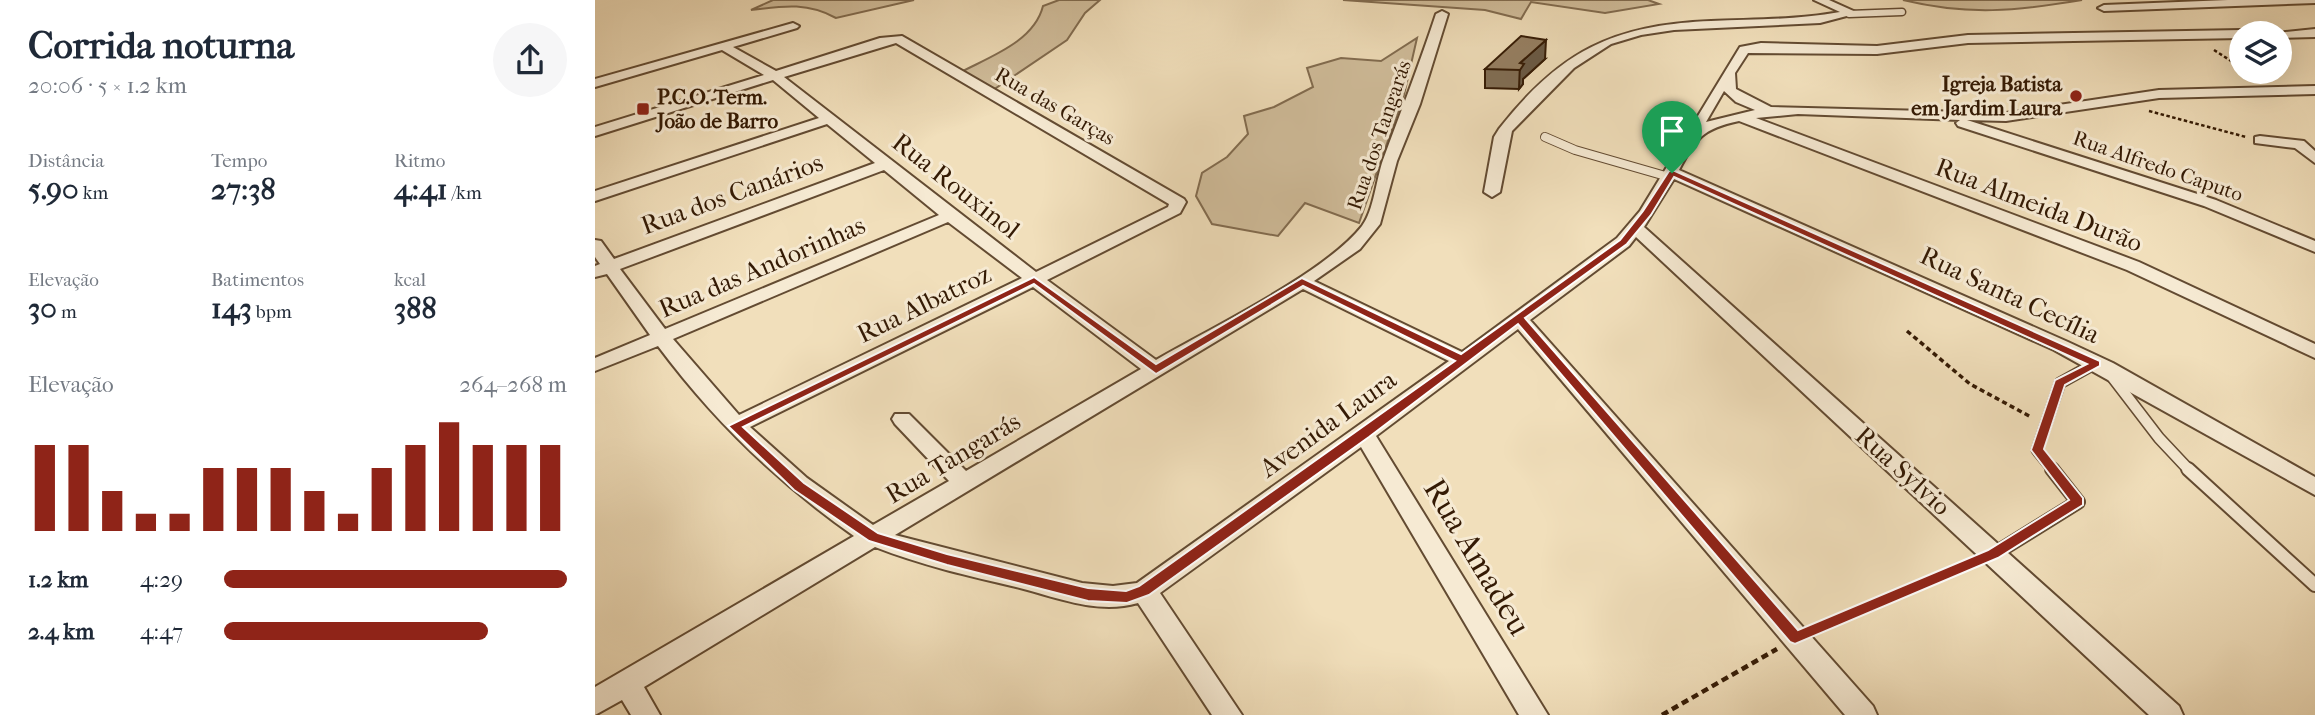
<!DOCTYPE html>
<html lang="pt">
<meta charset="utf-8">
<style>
body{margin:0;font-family:"IM FELL French Canon",serif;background:#f6f6f7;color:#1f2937;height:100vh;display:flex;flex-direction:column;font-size:26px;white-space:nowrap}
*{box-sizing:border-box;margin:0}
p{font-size:23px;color:#747a83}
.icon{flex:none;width:38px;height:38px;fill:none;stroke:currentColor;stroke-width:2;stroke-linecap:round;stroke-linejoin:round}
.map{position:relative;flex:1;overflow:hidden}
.sheet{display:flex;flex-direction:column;background:#fff;width:595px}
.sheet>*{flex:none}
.buttons{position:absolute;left:1634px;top:21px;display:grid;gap:14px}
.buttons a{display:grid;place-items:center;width:63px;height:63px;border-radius:50%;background:#fff;box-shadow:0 7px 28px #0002;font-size:35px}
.pin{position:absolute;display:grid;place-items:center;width:60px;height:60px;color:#fff;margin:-72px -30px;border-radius:50% 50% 50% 0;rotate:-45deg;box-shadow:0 0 7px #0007}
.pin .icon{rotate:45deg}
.round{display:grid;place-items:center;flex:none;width:74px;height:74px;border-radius:37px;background:#f6f6f7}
.headline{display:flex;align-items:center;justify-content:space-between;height:119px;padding:0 28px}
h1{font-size:38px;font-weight:700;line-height:52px}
.figures{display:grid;grid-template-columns:repeat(3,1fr);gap:10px;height:119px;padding:7px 28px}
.figures div{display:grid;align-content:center}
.figures b{font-size:30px;font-weight:700}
.figures small{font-size:19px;font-weight:400}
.figures p{font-size:19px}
.chart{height:196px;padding:14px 28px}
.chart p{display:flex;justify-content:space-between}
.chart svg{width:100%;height:126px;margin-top:7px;stroke:#8f2418;stroke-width:6}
ul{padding:0 28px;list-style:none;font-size:23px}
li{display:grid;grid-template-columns:112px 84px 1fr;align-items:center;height:52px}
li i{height:18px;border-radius:9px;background:#8f2418}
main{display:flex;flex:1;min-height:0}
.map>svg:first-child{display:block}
.green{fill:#d1be9c;stroke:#826c50;stroke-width:2}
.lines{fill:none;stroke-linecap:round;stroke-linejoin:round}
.lane-far3-casing{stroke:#634b32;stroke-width:9}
.lane-far2-casing{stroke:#634b32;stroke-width:10}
.lane-far1-casing{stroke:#634b32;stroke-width:13}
.lane-casing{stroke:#634b32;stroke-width:16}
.street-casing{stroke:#634b32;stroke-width:4}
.path-far2{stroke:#341a04;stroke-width:2.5;stroke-dasharray:3.5 2.5;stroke-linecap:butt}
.path-far1{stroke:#341a04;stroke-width:3.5;stroke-dasharray:5 3.5;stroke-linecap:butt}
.path{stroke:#341a04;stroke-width:4.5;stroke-dasharray:7 4.5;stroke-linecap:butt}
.lane-far3{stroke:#f6ead3;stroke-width:6}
.lane-far2{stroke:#f6ead3;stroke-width:8}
.lane-far1{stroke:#f6ead3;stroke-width:10}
.lane{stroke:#f6ead3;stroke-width:12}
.street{fill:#f6ead3;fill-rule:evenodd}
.wall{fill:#816e55;stroke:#341a04;stroke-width:2}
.shaded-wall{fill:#695a45;stroke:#341a04;stroke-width:2}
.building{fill:#968063;stroke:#341a04;stroke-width:2}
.route{fill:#8f2418;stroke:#fff;stroke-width:2;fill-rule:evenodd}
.poi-dot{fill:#8f2418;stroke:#f6ead3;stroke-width:2.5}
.labels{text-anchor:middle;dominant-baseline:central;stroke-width:6;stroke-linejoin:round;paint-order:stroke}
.far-poi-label{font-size:21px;font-weight:bold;fill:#341a04;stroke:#f6ead3;text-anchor:end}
.far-street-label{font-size:21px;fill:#341a04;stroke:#f6ead3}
.street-label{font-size:26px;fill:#341a04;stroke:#f6ead3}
.near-street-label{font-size:32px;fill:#341a04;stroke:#f6ead3}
</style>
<main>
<section class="sheet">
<div class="headline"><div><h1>Corrida noturna</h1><p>20:06 · 5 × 1.2 km</p></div><a class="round"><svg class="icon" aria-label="share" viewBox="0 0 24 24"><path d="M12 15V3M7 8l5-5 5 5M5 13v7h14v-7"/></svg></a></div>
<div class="figures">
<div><p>Distância</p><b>5.90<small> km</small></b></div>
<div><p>Tempo</p><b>27:38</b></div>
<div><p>Ritmo</p><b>4:41<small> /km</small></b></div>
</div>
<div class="figures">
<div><p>Elevação</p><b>30<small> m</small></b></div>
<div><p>Batimentos</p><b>143<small> bpm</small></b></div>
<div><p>kcal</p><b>388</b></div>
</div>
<div class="chart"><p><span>Elevação</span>264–268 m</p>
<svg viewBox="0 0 160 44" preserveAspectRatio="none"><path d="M5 44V14M15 44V14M25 44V30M35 44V38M45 44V38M55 44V22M65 44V22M75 44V22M85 44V30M95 44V38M105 44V22M115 44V14M125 44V6M135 44V14M145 44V14M155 44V14"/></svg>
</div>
<ul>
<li><b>1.2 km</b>4:29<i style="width:100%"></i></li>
<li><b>2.4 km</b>4:47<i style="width:77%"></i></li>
</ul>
</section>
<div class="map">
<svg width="1720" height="715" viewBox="0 0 1720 715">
<rect width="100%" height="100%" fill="#f1dfbb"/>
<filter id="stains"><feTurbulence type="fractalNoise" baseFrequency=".00286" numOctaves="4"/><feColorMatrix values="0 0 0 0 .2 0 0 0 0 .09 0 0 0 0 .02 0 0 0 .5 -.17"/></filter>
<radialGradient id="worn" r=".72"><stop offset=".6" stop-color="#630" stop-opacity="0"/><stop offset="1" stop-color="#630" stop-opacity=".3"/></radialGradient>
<g class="green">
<path d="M178,0h141l-78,18c-29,-16 -53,-12 -85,-8z"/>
<path d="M464,0h41l-15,13 -18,27 -74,50 -34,-17c30,-16 75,-31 84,-67z"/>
<path d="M748,0h305l11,4 -54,9 -74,-11 -10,17 -36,-9z"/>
<path d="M1308,0h179c-66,11 -113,16 -179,0z"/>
<path d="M822,38l-13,57 -45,128 -54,-20 -27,33 -66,-12 -16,-28 6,-23 25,-16 21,-23 -4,-18 30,-9 39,-20 -6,-19 34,-10 40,3z"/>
</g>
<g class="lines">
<g class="lane-far3-casing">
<path id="lane-far3" d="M1254,14l53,-2"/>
</g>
<g class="lane-far2-casing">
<path id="lane-far2" d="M950,137l30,13 94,27"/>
</g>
<g class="lane-far1-casing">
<g id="lane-far1">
<path d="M1518,378l46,60 31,33"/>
<path d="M1459,471l-17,-21 23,-67 36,-20"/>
</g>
</g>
<g class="lane-casing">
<g id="lane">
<path d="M1593,469l127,116"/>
<path d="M1399,554l84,-52 -26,-33"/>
</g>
</g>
<g class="street-casing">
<g id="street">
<path d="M1219,0h15l29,13 -38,10 -146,7 -33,5 -30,9 -37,24 -62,63 -12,61 -8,5 -8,-5 10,-55 5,-8c61,-78 114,-104 212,-108 43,-2 86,-1 129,-9z"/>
<path d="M1633,0h87v3l-211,8 -6,-3 6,-3z"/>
<path d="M847,11l6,3 -28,90 -23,57 -17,63 -20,25 -46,32 148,71 155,-114 23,-27 100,-164 21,-4 116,3 91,-11 274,-5 5,3h-5v5l-274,5 -91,11 -129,-1 -13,20 1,16 35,18 235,6 153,-23 156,-4v8l-156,4 -153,23 -39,-1 249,80 99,41v11l-111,-46 -246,-80 -2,-3 4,-3 -162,-6 -42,4 383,144 176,82v14l-188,-88 -388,-149c-37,8 -43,17 -60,49l389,172 45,21 202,114v18l-261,-145 -380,-171 -30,48 535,479 4,9h-34l-513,-478 -7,9 -99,74 343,386 4,9h-32l-327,-386 -142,107 172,279h-29l-158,-268 -201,146 82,122h-30l-74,-112c-41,12 -82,-6 -122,-16 -47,-11 -95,-22 -141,-40l-231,140 16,28h-29l-9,-15 -27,15v-28l259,-151c-77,-54 -140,-115 -196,-190l-63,25v-13l55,-23 -43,-61 -12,3v-11l5,-2 -5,-7v-17l6,1 13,18 261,-96 -48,-39 -232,77v-10l224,-73 -46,-38 -178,56v-9l169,-52 -42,-25 -127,37v-8l198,-56 6,3 -2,2 -64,19 43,24 104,-33 22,-2 282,163 2,3 -6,11 -133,67 109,80c55,-32 168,-86 206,-134 12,-16 14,-46 21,-66 18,-49 37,-97 53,-146zM301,43l273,161 -1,3 -132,65 -252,-195zM1129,91l12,11 19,8 -49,12zM289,170l55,45 -274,114 -45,-60zM353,222l74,56 -283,137 -66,-76zM438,287l108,82 -175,102 -57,-57h-14l-3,5 3,5 54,57 -76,44 -66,-47 -57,-51zM708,289l146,72 -312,222 -24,3 -31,-3 -187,-48z"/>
<path d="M1720,29v8l-35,1v-5h-5z"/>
<path d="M1665,136l44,5 11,10v12l-20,-15 -40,-5v-6z"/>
</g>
</g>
<g class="path-far2">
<path d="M1619,50l28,18"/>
<path d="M1653,72l7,4"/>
<path d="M1554,111l97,26"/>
</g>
<path class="path-far1" d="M1312,331l63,53 61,33"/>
<g class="path">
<path d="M1223,628l154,-65"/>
<path d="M1067,715l115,-66"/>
</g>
<use href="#lane-far3" class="lane-far3"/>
<use href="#lane-far2" class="lane-far2"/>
<use href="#lane-far1" class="lane-far1"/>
<use href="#lane" class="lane"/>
<use href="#street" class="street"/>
</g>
<path class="wall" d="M950,59l-22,20v5l-4,5 -34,-1v-19z"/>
<path class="shaded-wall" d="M951,40l-1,19 -22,20v5l-4,5 1,-26z"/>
<path class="building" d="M926,36l25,4 -26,23 4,1 -4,6 -35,-1z"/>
<path class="route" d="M1074,171h6l425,190v5l-35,19 -21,64 39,49v7l-85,53 -203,86 -5,-2 -272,-318 -149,113 -220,158 -22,8 -39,-2 -141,-36 -78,-24 -75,-51 -66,-64 306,-149 122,87 146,-86 159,76 159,-114 23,-29zM1079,177l413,187 -32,16 -24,70 38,50 -81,50 -190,80 -273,-312 102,-74 24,-29zM439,284l122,90 147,-88 152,75 -316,225 -13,5 -38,-3 -141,-34 -69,-21 -74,-50 -61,-56z"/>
<g class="poi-dot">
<circle cx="1481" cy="96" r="7"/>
<rect x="41" y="102" width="14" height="14" rx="3.5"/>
</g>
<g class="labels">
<g class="far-poi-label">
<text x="1467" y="84">Igreja Batista<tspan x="1467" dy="24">em Jardim Laura</tspan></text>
<text x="62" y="97" text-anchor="start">P.C.O. Term.<tspan x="62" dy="24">João de Barro</tspan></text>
</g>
<g class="far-street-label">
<text transform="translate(460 106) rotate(30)">Rua das Garças</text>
<text transform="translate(784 135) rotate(-71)">Rua dos Tangarás</text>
<text transform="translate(1563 166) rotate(19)">Rua Alfredo Caputo</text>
</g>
<g class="street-label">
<text transform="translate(361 186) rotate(38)">Rua Rouxinol</text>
<text transform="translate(137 194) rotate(-20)">Rua dos Canários</text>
<text transform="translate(1444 205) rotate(21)">Rua Almeida Durão</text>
<text transform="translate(167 267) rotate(-23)">Rua das Andorinhas</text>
<text transform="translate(1415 295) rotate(25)">Rua Santa Cecília</text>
<text transform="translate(329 304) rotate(-26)">Rua Albatroz</text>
<text transform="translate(733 424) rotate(-36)">Avenida Laura</text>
<text transform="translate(358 458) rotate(-31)">Rua Tangarás</text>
<text transform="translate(1308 471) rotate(42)">Rua Sylvio</text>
</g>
<g class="near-street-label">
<text transform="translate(882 557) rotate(59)">Rua Amadeu</text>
</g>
</g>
<rect width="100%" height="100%" filter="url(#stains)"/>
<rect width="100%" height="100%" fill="url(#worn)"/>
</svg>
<div class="buttons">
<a><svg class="icon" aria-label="layers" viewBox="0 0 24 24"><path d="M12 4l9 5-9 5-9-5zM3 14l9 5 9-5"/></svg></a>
</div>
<div class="pin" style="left:1077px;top:173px;background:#1e9e55"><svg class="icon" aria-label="arrive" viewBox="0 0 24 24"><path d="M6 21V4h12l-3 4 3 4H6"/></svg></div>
</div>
</main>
